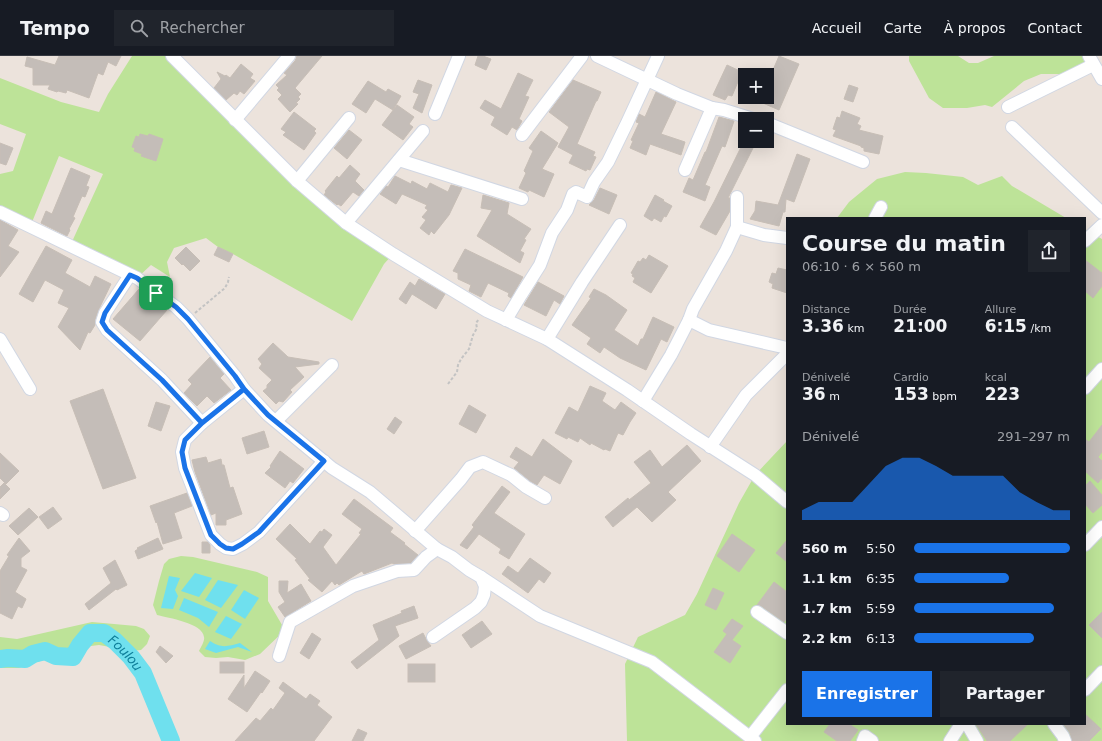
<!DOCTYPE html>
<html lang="fr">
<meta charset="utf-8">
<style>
body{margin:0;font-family:"DejaVu Sans",sans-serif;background:#20242c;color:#f1f3f6;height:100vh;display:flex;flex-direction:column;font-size:15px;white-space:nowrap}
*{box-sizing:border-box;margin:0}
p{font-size:13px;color:#9ea1a6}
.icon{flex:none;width:22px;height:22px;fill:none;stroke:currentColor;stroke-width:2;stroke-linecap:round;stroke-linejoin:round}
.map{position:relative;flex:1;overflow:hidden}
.panel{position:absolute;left:786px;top:161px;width:300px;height:508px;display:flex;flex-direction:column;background:#171b24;border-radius:0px;box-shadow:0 4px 16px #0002}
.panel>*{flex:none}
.controls{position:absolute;left:738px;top:12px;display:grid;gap:8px}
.controls a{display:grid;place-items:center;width:36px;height:36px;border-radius:0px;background:#171b24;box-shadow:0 4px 16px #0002;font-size:20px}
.pin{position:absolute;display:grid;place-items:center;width:34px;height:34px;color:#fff;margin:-17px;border-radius:8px;box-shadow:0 2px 6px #0006}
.round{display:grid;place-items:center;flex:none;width:42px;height:42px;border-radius:0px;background:#20242c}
.headline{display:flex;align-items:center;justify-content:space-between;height:68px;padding:0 16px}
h1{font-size:22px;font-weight:700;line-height:30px}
.stats{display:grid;grid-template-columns:repeat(3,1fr);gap:6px;height:68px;padding:4px 16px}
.stats div{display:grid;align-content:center}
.stats b{font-size:17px;font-weight:700}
.stats small{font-size:11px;font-weight:400}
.stats p{font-size:11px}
.chart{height:112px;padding:8px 16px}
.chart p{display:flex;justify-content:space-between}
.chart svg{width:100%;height:72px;margin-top:4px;fill:#1a73e8;opacity:.7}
.cta{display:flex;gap:8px;margin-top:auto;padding:8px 16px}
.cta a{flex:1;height:46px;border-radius:0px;background:#1a73e8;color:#fff;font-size:16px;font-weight:700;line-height:46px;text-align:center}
.cta a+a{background:#20242c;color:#f1f3f6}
ul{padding:0 16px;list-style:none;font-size:13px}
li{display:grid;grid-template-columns:64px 48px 1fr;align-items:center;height:30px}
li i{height:10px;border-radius:5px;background:#1a73e8}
header{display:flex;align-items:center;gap:24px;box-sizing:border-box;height:56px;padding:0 20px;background:#171b24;border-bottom:1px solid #363941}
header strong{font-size:19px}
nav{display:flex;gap:22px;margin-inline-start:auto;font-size:14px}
.search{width:280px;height:36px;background:#20242c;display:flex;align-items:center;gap:10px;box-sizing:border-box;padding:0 14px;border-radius:0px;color:#9ea1a6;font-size:15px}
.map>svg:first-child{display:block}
.green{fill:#bde398}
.water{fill:#6fe0ee}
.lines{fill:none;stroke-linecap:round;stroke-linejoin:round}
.river{stroke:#6fe0ee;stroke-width:18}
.building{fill:#c4bdb8;stroke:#c7beb6}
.minor-casing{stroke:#d1d7e3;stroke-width:14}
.path{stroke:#c3c3c3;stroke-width:2;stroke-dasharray:3 2;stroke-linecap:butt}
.minor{stroke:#fff;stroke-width:12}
.route-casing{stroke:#fff;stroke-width:8}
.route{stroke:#1a73e8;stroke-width:5}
.labels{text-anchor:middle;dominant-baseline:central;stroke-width:3.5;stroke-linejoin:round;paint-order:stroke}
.water-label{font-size:13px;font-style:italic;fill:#0e7f9a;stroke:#fff}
</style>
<header>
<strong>Tempo</strong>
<div class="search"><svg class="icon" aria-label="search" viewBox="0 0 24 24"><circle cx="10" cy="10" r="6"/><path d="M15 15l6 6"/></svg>Rechercher</div>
<nav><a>Accueil</a><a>Carte</a><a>À propos</a><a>Contact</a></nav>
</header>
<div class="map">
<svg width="1102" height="685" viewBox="0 0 1102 685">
<rect width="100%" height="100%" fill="#ece3dc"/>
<g class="green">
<path d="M132,0h40l125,125 96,73 -9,10 -32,57 -119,-67 -15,-7 -12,-9 -32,10 -7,14 3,15 -19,-12 -14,13 -67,-32 33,-72 -44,-18 -29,71 -30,-15v-38l13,-3 13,-37 -26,-10v-46l61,24 38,10 9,-18z"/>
<path d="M909,0h49l11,7h9l16,-7h93l10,18h-56l-17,7 -32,26 -7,-2 -18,3h-24l-14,-10 -20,-37z"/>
<path d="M905,116l21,1 37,4 15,8 24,-9 10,10 54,32h-229l12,-16 28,-23z"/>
<path d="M1085,173l17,10v502h-475l-2,-77 13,-27 47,-22 12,-21 42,-91 16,-28 32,-34v283h298z"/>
<path d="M181,500l12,1 64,15 11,5v24l17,29 -25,24 -15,6 -17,-3 -12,1 -11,-1 -6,-6c2,-4 6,-10 5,-14 -1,-14 -36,-19 -47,-22l-4,-10 6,-24 5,-17 5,-5z"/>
<path d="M92,566l44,4 8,3 6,7 -3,8 -6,6 -9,1 -33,-6 -16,2 -64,21h-19v-31l17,2z"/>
</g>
<g class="water">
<path d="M195,517l17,5 -13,19 -18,-6z"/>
<path d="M169,520l11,2 -5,12 3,6 -5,13 -12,-1z"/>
<path d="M218,524l20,5 -17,23 -16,-8z"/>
<path d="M244,534l15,8 -14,21 -14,-9z"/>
<path d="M184,542l34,14 -9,15 -11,-9 -19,-8z"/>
<path d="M226,560l16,8 -11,15 -16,-7z"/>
<path d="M210,585c12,8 18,5 30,2l12,9 -14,-5 -22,6 -11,-4z"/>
</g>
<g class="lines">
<path class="river" id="s1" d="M0,603l8,-1 17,1 8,-5 12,-3 11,5 17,1 7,-12 10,-12h14l11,8 16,16 12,16 28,68"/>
</g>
<g class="building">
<path d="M59,0h62l-5,10 -8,-4 -5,13 -5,-2 -9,25 -22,-8 -1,3 -8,-2 -1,1 -9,-3 2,-4h-17v-17l-8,-2 2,-9 28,8z"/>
<path d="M297,0h25l-27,32 6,6 -3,3 2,2 -4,4 2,1 -8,8 -12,-13 4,-4 -5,-5 2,-2 -3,-3 11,-10 -3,-2 11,-12z"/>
<path d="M478,0h5l8,3 -5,11 -11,-5z"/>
<path d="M779,0l20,8 -20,46 -30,-13h18v-13z"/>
<path d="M241,8l12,10 -3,4 5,3 -11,13 -4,-3 -3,4 -3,-2 -8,7 -12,-12 7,-9 -4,-7 8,4 1,-1 4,3z"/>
<path d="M727,9l15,7 -10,24 -4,-1 -3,5 -12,-5z"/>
<path d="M518,17l15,7 -8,16 4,1 -10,22 3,2 -5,9 -5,-3 -5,8 -16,-10 4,-8 -15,-9 5,-8 16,9z"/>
<path d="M418,24l14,5 -10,28 -9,-5 6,-14 -6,-2z"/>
<path d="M573,24l28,12 -4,9h-1l-19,43 18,8 -2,4 3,1 -6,13 -3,-1 -1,2 -17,-8 4,-8 -15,-8 11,-20 -20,-15z"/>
<path d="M368,25l18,11 2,-3 13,7 -8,14 -18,-11 -9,14 -14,-9z"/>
<path d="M849,29l9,3 -5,14 -9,-3z"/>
<path d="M656,36l20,10 -15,32 24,8 -4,13 -31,-11 -4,11 -16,-7 3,-7 -2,-1 8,-17 -3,-1 3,-8 6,3z"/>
<path d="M397,49l17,12 -5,7 4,3 -10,13 -21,-15z"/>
<path d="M842,55l18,7 -3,6 4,2 -2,4 24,6 -4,18 -15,-3v-3l-3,-1v-1l-28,-10 3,-6 -3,-1 4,-12 3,1z"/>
<path d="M294,56l22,17 -2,2 2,2 -12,17 -21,-15 3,-3 -5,-3z"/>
<path d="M719,61l15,4 -9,26 -3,-1 -17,39 5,2 -5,14 -22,-9 6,-14 4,2 12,-28h1z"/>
<path d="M349,74l13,10 -15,19 -13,-11z"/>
<path d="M541,75l17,12 -16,26 12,5 -10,23 -15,-7 -1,2 -9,-4 7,-15 -2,-2 9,-20 -4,-3z"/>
<path d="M140,78l8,2 1,-2 14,5 -7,22 -15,-5 1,-2 -8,-3 1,-3 -3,-1 4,-11 3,1z"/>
<path d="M744,85h10l-1,4 1,1 -26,52h2v13l-14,24 -16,-8 14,-25z"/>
<path d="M0,87l13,5 -7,17 -6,-2z"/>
<path d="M797,98l13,5 -16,43 -8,-3 -1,13h-2l-4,14 -29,-7 5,-8 1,-10 22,4z"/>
<path d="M350,109l10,9 -5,7 9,9 -5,6 -6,-4 -12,14 -3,-2 -1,1 -13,-10 2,-3 -1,-1 12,-15 2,2z"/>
<path d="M71,112l19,8 -4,10 3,1 -4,10 -3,-1 -9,21 2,1 -6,11 1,1 -3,6 -26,-13 5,-12 6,3z"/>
<path d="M395,120l16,8 1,-3 15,8 3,-6 18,9 3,-7 11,3 -13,27 -15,19 -3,-3 -2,4 -9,-7 6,-8 -4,-3 6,-7 -3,-2 2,-3 -25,-11 -6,10 -16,-10 6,-8 2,1z"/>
<path d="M600,132l17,7 -8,19 -20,-9 5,-5z"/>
<path d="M483,139l26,8 -2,11 24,15 -7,10 2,1 -6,11 4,2 -4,10 -43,-27 15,-26 -11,-2z"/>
<path d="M655,139l9,5 -1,1 9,5 -6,11 -2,-1 -3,6 -7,-4 -2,3 -8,-5z"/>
<path d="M0,164l18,10 -10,16 11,6 -19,25z"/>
<path d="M46,190l26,14 -7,13 25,14 5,-11 16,8 -13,27 -3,9v5l-5,8 -2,-1 -8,18 -22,-23 11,-19 -11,-5 6,-13 -19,-10 -12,22 -14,-8z"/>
<path d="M186,191l14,14 -10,10 -7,-7 -1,1 -7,-7z"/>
<path d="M218,191l15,7 -4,8 -15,-7z"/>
<path d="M465,193l58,28 -12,21 -3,-2 1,-3 -21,-10 -7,14 -12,-6 2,-6 -13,-6v-6l-5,-2z"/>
<path d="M649,199l19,11 -17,27 -18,-11 2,-4 -3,-2 1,-2 -2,-1 7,-12 2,1 3,-4 3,2z"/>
<path d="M1085,204l17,13v13l-9,12 -8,-7z"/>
<path d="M778,212l9,2v23l-15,-5 1,-4 -4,-2 3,-9 4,1z"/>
<path d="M419,223l26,15 -9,15 -24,-15 -6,10 -7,-5 11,-17 5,4z"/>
<path d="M538,226l26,14 -4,8 -6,-4 -8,16 -22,-11z"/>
<path d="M139,233l28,21 -27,31 -27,-22z"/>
<path d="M594,233l12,6 21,15 -13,20 24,16 3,-7h2l10,-22 21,10 -7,15 -6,-3 -15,31 -26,-12 -16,-11 -4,6 -13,-9 4,-6 -19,-13 19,-27 -2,-1z"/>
<path d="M273,287l15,14 31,5v2l-24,3 9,10 -14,13 2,2 -9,10 -4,-1 -3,3 -13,-13 4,-3v-3l5,-5 -13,-12 3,-4 -4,-5z"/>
<path d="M210,301l14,17 -4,4 11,12 -17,13 -7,-7 -10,10 -13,-13 8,-9 -4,-4z"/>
<path d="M590,330l16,7 -4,8 13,9 6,-8 15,11 -6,9 -7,13 -5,-2 -8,18 -5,-2 -1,1 -13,-7 -1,2 -10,-7 -2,4 -10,-5 -1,2 -12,-6 14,-26 9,5z"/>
<path d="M103,333l33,89 -33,11 -33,-88z"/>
<path d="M156,346l14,4 -9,25 -13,-5z"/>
<path d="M469,349l17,10 -10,18 -17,-9z"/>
<path d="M395,361l7,5 -8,12 -7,-5z"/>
<path d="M1102,369v27l-4,5 4,4v17l-4,5 -13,-12v-32l4,3z"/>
<path d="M264,375l5,16 -22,7 -5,-16z"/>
<path d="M543,383l29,22 -12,23 -16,-9 -7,10 -7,-4 -16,-13 5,-6 -9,-5 6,-10 16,10z"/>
<path d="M687,389l14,16 -33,31 8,8 -24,22 -15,-15 -24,20 -8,-10 23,-19 1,2 22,-17 -17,-21 16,-12 12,17z"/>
<path d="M280,395l24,18 -11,14 -3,-2 -5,7 -20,-15 6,-6 -1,-1z"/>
<path d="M0,397l19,18 -13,13 -6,-6z"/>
<path d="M206,401l2,6 13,-4 1,6h2l6,23 3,-1 9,27 -16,6v5h-10v-12l-5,2 -16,-43 -3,-12z"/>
<path d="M1090,425l12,14v10l-9,8 -8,-9v-18z"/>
<path d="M4,427l6,6 -10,10v-12z"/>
<path d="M502,430l8,6 -16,21 31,21 -16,25 -10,-6 2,-4 -22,-15 -12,15 -7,-4 14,-18 -2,-2z"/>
<path d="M187,437l5,13 -18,7 8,25 -19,6 -6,-22 -1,1 -6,-17z"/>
<path d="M354,443l39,29 -3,4 15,11 -1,1 14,11 -7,8 -17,1 -2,-1 -28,11 -2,-3 -23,14 -2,-2 -2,2 -3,-4 -10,11 -14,-12 2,-1 -15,-19 2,-1 -21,-20 14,-15 20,20 10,-13 2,1 2,-3 8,6 -9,12 13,18 25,-31 -2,-1 3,-4 -20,-15z"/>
<path d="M53,451l9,12 -14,10 -9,-12z"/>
<path d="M29,452l9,9 -20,18 -9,-9z"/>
<path d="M732,478l23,16 -16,22 -22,-16z"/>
<path d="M19,482l11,13 -9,7v9l6,3 -12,22 11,7 -4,9 -4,-2 -6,13 -12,-6v-42l9,-15 -2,-1z"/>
<path d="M158,482l5,11 -25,10 -3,-8 3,-2 -1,-1z"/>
<path d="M787,484v22l-11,-9z"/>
<path d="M202,486h6l2,3v8h-8z"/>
<path d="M530,502l21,15 -7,10 -5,-4 -11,14 -26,-19 6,-8 10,7z"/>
<path d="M115,504l12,25 -10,5 -1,-1 -27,21 -4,-6 26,-21 -8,-15z"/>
<path d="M279,525h9l-1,12 14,-9 10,17 -26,16 -7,-10 7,-5 -6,-10z"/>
<path d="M774,526l13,10v26l-3,4 -23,-16 -4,-1z"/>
<path d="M713,532l11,5 -8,17 -11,-5z"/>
<path d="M414,550l4,12 -23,8 4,10 -42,33 -6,-7 28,-22 -6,-15 29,-12 -1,-2z"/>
<path d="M1102,556v26l-13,-13z"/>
<path d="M732,563l11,7 -11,14 9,6 -11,17 -16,-11 13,-18 -4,-3z"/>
<path d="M482,565l10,13 -21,14 -9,-13z"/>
<path d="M312,577l9,6 -12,20 -9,-6z"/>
<path d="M423,577l4,8 4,5 -25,13 -7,-13z"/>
<path d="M160,590l13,10 -7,7 -10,-11z"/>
<rect x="220" y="606" width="24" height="11"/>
<rect x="408" y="608" width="27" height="18"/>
<path d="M255,615l15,10 -8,12 -1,-1 -14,20 -19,-13 16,-24v13z"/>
<path d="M283,626l23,17 4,-5 10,7 -3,4 15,12 -18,24h-79l21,-23 4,3 11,-13 2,2 12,-17 -6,-5z"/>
<path d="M1085,658l16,15 -12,12h-17l-2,-8 -6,-8 1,-1h20z"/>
<path d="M830,668h19l9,6 -8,11h-13l-13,-9z"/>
<path d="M976,668h52l-18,17h-23z"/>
<path d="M358,673l9,4 -4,8h-11z"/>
</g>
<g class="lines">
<g class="minor-casing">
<g id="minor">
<path d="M172,0l125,125 49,42 47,31 94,57 60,28 80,51 64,44 64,41 32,27"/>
<path d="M597,0l80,38 35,14 12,2 29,9"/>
<path d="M1089,0l13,23"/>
<path d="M1008,51l85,-42"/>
<path d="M435,58l24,-58"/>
<path d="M235,64l54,-64"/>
<path d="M767,67l96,39"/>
<path d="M1012,71l90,86"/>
<path d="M522,79l60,-79"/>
<path d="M399,104l123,39"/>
<path d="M685,114l27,-62"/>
<path d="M297,125l52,-63"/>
<path d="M0,156l137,66 39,29 12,12 47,57 9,13 24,26 64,53 38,24 67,57 15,8 17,13 12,7 4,9 -1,9 -3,7 -6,6 -42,29"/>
<path d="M875,162l6,-11"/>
<path d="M346,167l77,-92"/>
<path d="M737,171l27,8 23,3"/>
<path d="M1085,185l17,-16"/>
<path d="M130,219l-25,38 -3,9 5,8 55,50 40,43"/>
<path d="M506,264l15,-25 19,-30 12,-32 15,-23 6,-16 3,-2 11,5 7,-15 14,-20 19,-39 31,-67"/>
<path d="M689,264l20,10 78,18"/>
<path d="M0,283l30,50"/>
<path d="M547,283l35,-57 38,-57"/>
<path d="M1085,332l17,-19"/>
<path d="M244,333l-42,34 -17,17 -3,12 3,16 26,67 9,9 6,4 7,1 10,-5 16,-12 65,-71"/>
<path d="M643,345l28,-46 18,-35 4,-11 33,-58 11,-24v-30"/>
<path d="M276,365l56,-56"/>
<path d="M710,391l36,-52 41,-41"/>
<path d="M0,457l3,2"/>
<path d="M415,475l46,-52 9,-12 13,-5 28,13 15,12 19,11"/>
<path d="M1085,489l17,-18"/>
<path d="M481,521l59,39 112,46 103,79"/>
<path d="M757,556l30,21"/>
<path d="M279,600l11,-34 63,-36 44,-15 17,-1 12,-13 11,-8"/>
<path d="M1085,634l17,-18"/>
<path d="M967,668l10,17"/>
<path d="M1054,668l9,12 2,5"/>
<path d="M750,681l37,-47"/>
<path d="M863,685l2,-5 7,5"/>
<path d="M950,685l11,-17"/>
</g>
</g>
<g class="path">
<path d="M195,257l30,-25 3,-6 1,-5"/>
<path d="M448,328l9,-12 1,-7 3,-6 8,-10 4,-14 4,-7 -1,-5 3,-4"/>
</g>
<use href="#minor" class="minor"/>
</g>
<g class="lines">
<g class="route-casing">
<path id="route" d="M156,237l20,14 12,12 47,57 9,13 -42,34 -17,17 -3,12 3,16 26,67 9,9 6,4 7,1 9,-5 17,-12 65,-71 -56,-46 -24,-26 -42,34 -40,-43 -55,-50 -5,-8 3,-9 25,-38 7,3 19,15"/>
</g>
<use href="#route" class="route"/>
</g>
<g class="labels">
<g class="water-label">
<text stroke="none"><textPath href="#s1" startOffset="149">Foulou</textPath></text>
</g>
</g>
</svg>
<div class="controls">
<a>+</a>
<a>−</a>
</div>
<div class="pin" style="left:156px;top:237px;background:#1e9e55"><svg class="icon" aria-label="arrive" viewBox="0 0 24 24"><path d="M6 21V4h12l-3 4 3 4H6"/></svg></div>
<section class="panel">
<div class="headline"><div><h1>Course du matin</h1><p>06:10 · 6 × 560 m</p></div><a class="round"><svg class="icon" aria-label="share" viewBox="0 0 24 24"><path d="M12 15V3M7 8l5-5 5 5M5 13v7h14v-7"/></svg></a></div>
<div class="stats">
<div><p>Distance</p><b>3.36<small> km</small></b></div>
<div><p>Durée</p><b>21:00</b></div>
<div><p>Allure</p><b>6:15<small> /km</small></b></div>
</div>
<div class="stats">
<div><p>Dénivelé</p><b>36<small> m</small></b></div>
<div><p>Cardio</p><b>153<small> bpm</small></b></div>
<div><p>kcal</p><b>223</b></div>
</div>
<div class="chart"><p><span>Dénivelé</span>291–297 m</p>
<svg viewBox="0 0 160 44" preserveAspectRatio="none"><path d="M0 44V38L10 33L20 33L30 33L40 22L50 11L60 6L70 6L80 11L90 17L100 17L110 17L120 17L130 27L140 33L150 38L160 38V44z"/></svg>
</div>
<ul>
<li><b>560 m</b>5:50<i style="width:100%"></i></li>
<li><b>1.1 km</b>6:35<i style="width:61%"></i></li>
<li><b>1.7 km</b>5:59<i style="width:90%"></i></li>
<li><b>2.2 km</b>6:13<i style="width:77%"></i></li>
</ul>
<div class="cta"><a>Enregistrer</a><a>Partager</a></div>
</section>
</div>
